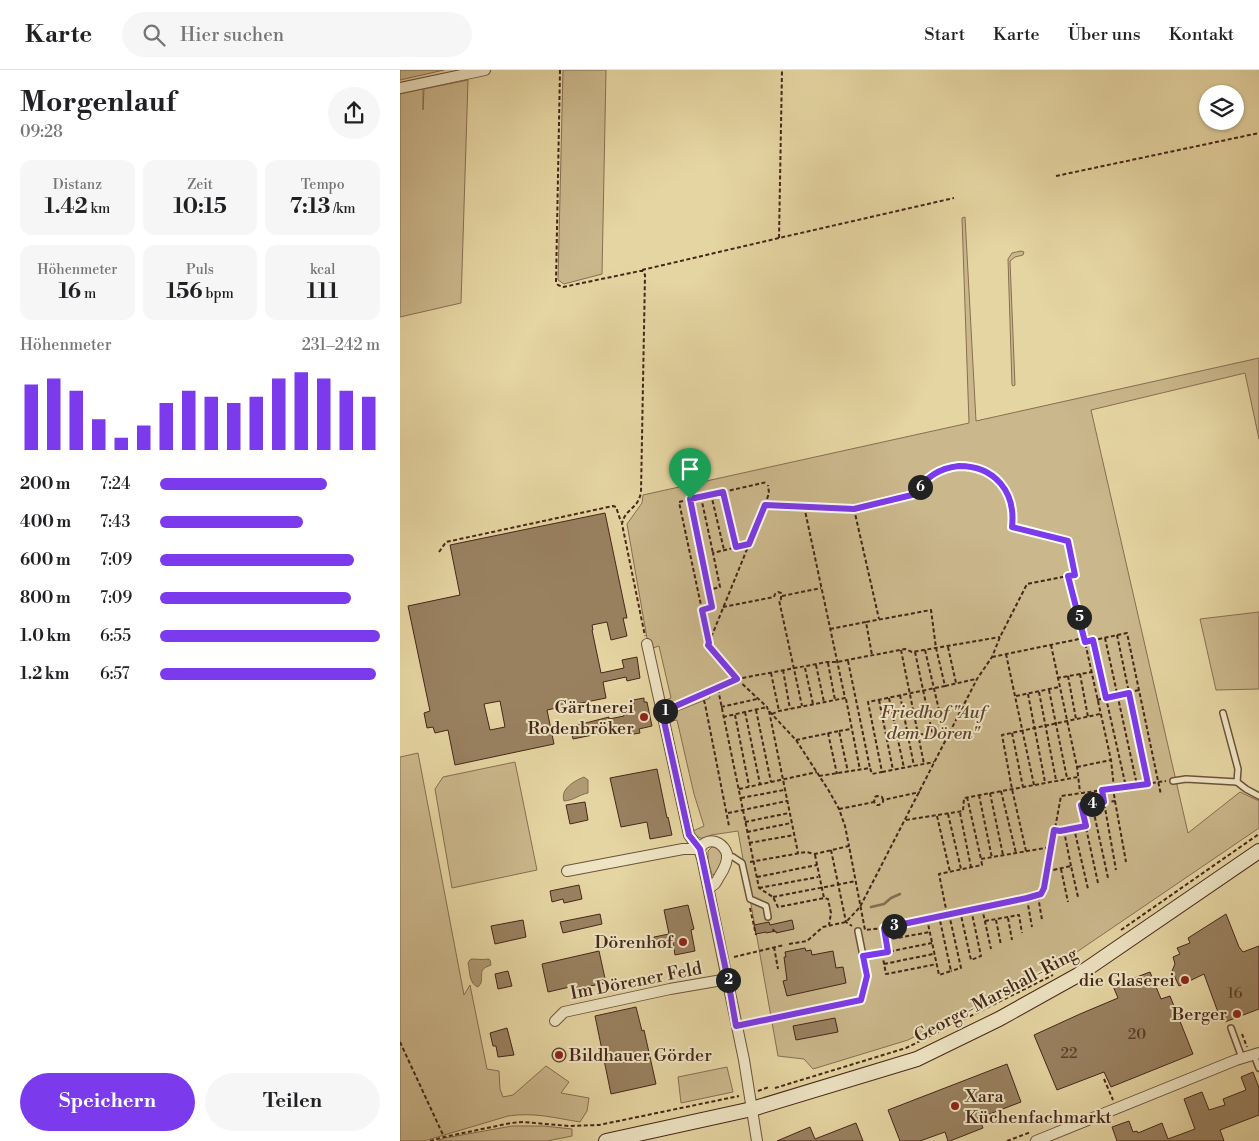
<!DOCTYPE html>
<html lang="de">
<meta charset="utf-8">
<style>
body{margin:0;font-family:"Libre Bodoni",serif;background:#f6f6f6;color:#202124;height:100vh;display:flex;flex-direction:column;font-size:19px;white-space:nowrap}
*{box-sizing:border-box;margin:0}
p{font-size:16px;color:#757577}
.icon{flex:none;width:28px;height:28px;fill:none;stroke:currentColor;stroke-width:2;stroke-linecap:round;stroke-linejoin:round}
.map{position:relative;flex:1;overflow:hidden}
.panel{display:flex;flex-direction:column;background:#fff;width:400px}
.panel>*{flex:none}
.fabs{position:absolute;left:799px;top:15px;display:grid;gap:10px}
.fabs a{display:grid;place-items:center;width:45px;height:45px;border-radius:50%;background:#fff;box-shadow:0 1px 4px #0004;font-size:25px}
.pin{position:absolute;display:grid;place-items:center;width:42px;height:42px;color:#fff;margin:-51px -21px;border-radius:50% 50% 50% 0;rotate:-45deg;box-shadow:0 0 5px #0007}
.pin .icon{rotate:45deg}
.km{position:absolute;width:25px;height:25px;margin:-12px;border-radius:50%;background:#222;color:#fff;font-size:14px;line-height:25px;text-align:center}
.round{display:grid;place-items:center;flex:none;width:52px;height:52px;border-radius:26px;background:#f6f6f6}
.summary{display:flex;align-items:center;justify-content:space-between;height:85px;padding:0 20px}
h1{font-size:28px;font-weight:800;line-height:38px}
.figures{display:grid;grid-template-columns:repeat(3,1fr);gap:8px;height:85px;padding:5px 20px}
.figures div{display:grid;align-content:center;border-radius:12px;background:#f6f6f6;text-align:center}
.figures b{font-size:21px;font-weight:800}
.figures small{font-size:14px;font-weight:400}
.figures p{font-size:14px}
.chart{height:140px;padding:10px 20px}
.chart p{display:flex;justify-content:space-between}
.chart svg{width:100%;height:90px;margin-top:5px;stroke:#7c3aed;stroke-width:6}
.primary-button{display:flex;gap:10px;margin-top:auto;padding:10px 20px}
.primary-button a{flex:1;height:58px;border-radius:30px;background:#7c3aed;color:#fff;font-size:20px;font-weight:800;line-height:58px;text-align:center}
.primary-button a+a{background:#f6f6f6;color:#202124}
ul{padding:0 20px;list-style:none;font-size:16px}
li{display:grid;grid-template-columns:80px 60px 1fr;align-items:center;height:38px}
li i{height:12px;border-radius:6px;background:#7c3aed}
header{display:flex;align-items:center;gap:30px;box-sizing:border-box;height:70px;padding:0 25px;background:#fff;border-bottom:1px solid #e0e0e0}
header strong{font-size:24px}
nav{display:flex;gap:28px;margin-inline-start:auto;font-size:18px}
.search{width:350px;height:45px;background:#f6f6f6;display:flex;align-items:center;gap:12px;box-sizing:border-box;padding:0 18px;border-radius:28px;color:#757577;font-size:19px}
main{display:flex;flex:1;min-height:0}
.map>svg:first-child{display:block}
.green{fill:#cab78b;stroke:#886e52}
.water{fill:#af9a73;stroke:#856c4f}
.lines{fill:none;stroke-linecap:round;stroke-linejoin:round}
.stream{stroke:#856c4f;stroke-width:2.5}
.building{fill:#998160;stroke:#462619;fill-rule:evenodd}
.lane-casing{stroke:#6e523b;stroke-width:8}
.street-casing{stroke:#6e523b;stroke-width:12}
.secondary-casing{stroke:#462619;stroke-width:16}
.path{stroke:#462619;stroke-width:2;stroke-dasharray:4 2.5;stroke-linecap:butt}
.lane{stroke:#eee4c3;stroke-width:5}
.street{stroke:#eee4c3;stroke-width:10}
.secondary{stroke:#eee4c3;stroke-width:14}
.route-casing{stroke:#fff;stroke-width:10}
.route{stroke:#7c3aed;stroke-width:6}
.poi-dot{fill:#8f2418;stroke:#eee4c3;stroke-width:2}
.labels{text-anchor:middle;dominant-baseline:central;stroke-width:4;stroke-linejoin:round;paint-order:stroke}
.number-label{font-size:15px;fill:#5b3d2b}
.poi-label{font-size:18px;fill:#462619;stroke:#eee4c3;text-anchor:end}
.park-label{font-size:18px;font-style:italic;fill:#604330;stroke:#eee4c3}
.street-label{font-size:18px;fill:#462619;stroke:#eee4c3}
</style>
<header>
<strong>Karte</strong>
<div class="search"><svg class="icon" aria-label="search" viewBox="0 0 24 24"><circle cx="10" cy="10" r="6"/><path d="M15 15l6 6"/></svg>Hier suchen</div>
<nav><a>Start</a><a>Karte</a><a>Über uns</a><a>Kontakt</a></nav>
</header>
<main>
<section class="panel">
<div class="summary"><div><h1>Morgenlauf</h1><p>09:28</p></div><a class="round"><svg class="icon" aria-label="share" viewBox="0 0 24 24"><path d="M12 15V3M7 8l5-5 5 5M5 13v7h14v-7"/></svg></a></div>
<div class="figures">
<div><p>Distanz</p><b>1.42<small> km</small></b></div>
<div><p>Zeit</p><b>10:15</b></div>
<div><p>Tempo</p><b>7:13<small> /km</small></b></div>
</div>
<div class="figures">
<div><p>Höhenmeter</p><b>16<small> m</small></b></div>
<div><p>Puls</p><b>156<small> bpm</small></b></div>
<div><p>kcal</p><b>111</b></div>
</div>
<div class="chart"><p><span>Höhenmeter</span>231–242 m</p>
<svg viewBox="0 0 160 44" preserveAspectRatio="none"><path d="M5 44V12M15 44V9M25 44V15M35 44V29M45 44V38M55 44V32M65 44V21M75 44V15M85 44V18M95 44V21M105 44V18M115 44V9M125 44V6M135 44V9M145 44V15M155 44V18"/></svg>
</div>
<ul>
<li><b>200 m</b>7:24<i style="width:76%"></i></li>
<li><b>400 m</b>7:43<i style="width:65%"></i></li>
<li><b>600 m</b>7:09<i style="width:88%"></i></li>
<li><b>800 m</b>7:09<i style="width:87%"></i></li>
<li><b>1.0 km</b>6:55<i style="width:100%"></i></li>
<li><b>1.2 km</b>6:57<i style="width:98%"></i></li>
</ul>
<div class="primary-button"><a>Speichern</a><a>Teilen</a></div>
</section>
<div class="map">
<svg width="859" height="1071" viewBox="0 0 859 1071">
<rect width="100%" height="100%" fill="#e5d5a2"/>
<filter id="stains"><feTurbulence type="fractalNoise" baseFrequency=".004" numOctaves="4"/><feColorMatrix values="0 0 0 0 .2 0 0 0 0 .09 0 0 0 0 .02 0 0 0 .5 -.17"/></filter>
<radialGradient id="worn" r=".72"><stop offset=".6" stop-color="#630" stop-opacity="0"/><stop offset="1" stop-color="#630" stop-opacity=".3"/></radialGradient>
<g class="green">
<path d="M0,0h44l-44,10z"/>
<path d="M163,0h43l-4,204 -38,10 -6,-4z"/>
<path d="M68,10l-7,223 -61,14v-223l23,-5v21l1,-21z"/>
<path d="M565,147l11,204 283,-63v81l-14,-66 -154,37 97,423 52,-41 19,9v27l-194,132 -157,80 -95,29 -9,-10 -26,-3 -40,-225 -27,4 -6,3h-5l-6,-4 -1,-3 11,-5 -10,-32 -17,-74 -5,1 -2,-7 40,-16 -2,-10 -8,2 -32,17 -2,-7 5,-2 -12,-52 -9,3 -2,-5 -21,-120 15,-21 1,-8 326,-72 -7,-205z"/>
<path d="M621,181l3,1 -1,3 -8,2 -5,4 5,124 -2,1 -1,-1 -4,-126 4,-6z"/>
<path d="M859,542v77l-43,1 -16,-71z"/>
<path d="M18,683l46,242 6,-10 17,84 12,2 1,18 3,8 10,-2 33,-29 23,16 -8,11 28,5 -2,13 -7,11c-25,-4 -46,-10 -72,-6l-84,25h-24v-384z"/>
<path d="M115,692l22,108 -85,18 -17,-99 8,-12z"/>
<path d="M312,777h7l5,8 -3,12 -4,6 -5,2 -4,-15v-9z"/>
<path d="M327,997l6,25 -52,11 -3,-26z"/>
<path d="M112,1056h32l28,3v7l-25,5h-110l8,-3z"/>
</g>
<g class="water">
<path d="M184,707l4,3v13c-10,2 -13,7 -24,8 -4,-12 10,-20 20,-24z"/>
<path d="M71,889c7,0 11,1 18,0l1,1 1,5c-13,5 -8,7 -10,18l-3,4c-9,-3 -8,-15 -10,-24l1,-2z"/>
</g>
<g class="lines">
<path class="stream" d="M471,837l13,-3 7,-6 9,-4"/>
</g>
<g class="building">
<path d="M205,443l22,105h-4l4,18 -16,4 -4,-18 -15,3 1,5h-1l9,43 23,-5 -2,-8 15,-3 3,21 -13,3 -1,-4 -23,5 3,16 -59,12 7,34 -99,21 -7,-35 -13,3 -2,-6 -6,1 -3,-15 6,-2 -22,-105 52,-11 -10,-50zM100,631l5,26 -15,3 -6,-26z"/>
<path d="M244,628v4h3l5,24 -13,3 1,4 -12,2 -1,-4 -5,1v-3l-49,10 -3,-12 39,-10v2l15,-3 -2,-9 12,-3 -1,-4z"/>
<path d="M257,699l10,49 1,-1 4,18 -22,4 -3,-17 -26,5 -11,-49z"/>
<path d="M185,732l3,18 -18,4 -4,-19z"/>
<path d="M179,815l3,14 -18,4 -1,-4 -11,3 -2,-11z"/>
<path d="M288,835l6,24 -3,1 4,21 -20,4 -2,-13 -17,3 -2,-8 15,-3 -5,-24z"/>
<path d="M200,844l2,10 -39,9 -3,-11z"/>
<path d="M826,844l13,33 4,5 16,-6v63l-34,13 -3,-8 -3,1 -15,-41 -25,12 -7,-15 3,-7 -2,-7 7,-3 -3,-6 13,-5 -2,-5z"/>
<path d="M123,850l3,17 -31,7 -4,-18z"/>
<path d="M392,850l2,9 -18,4v-2l-10,2v-1l-10,2 -2,-9 15,-3 1,3z"/>
<path d="M405,878l1,3 5,-1 1,5 21,-4 3,17 7,-1 3,16 -59,13 -4,-15 4,-1 -3,-23h2l-1,-5z"/>
<path d="M199,881l7,32 -32,6v-3l-26,6 -6,-28z"/>
<path d="M108,901l4,15 -14,3 -3,-15z"/>
<path d="M750,902l11,27 9,-3 23,58 -82,33 -7,-15 -47,18 -23,-55 46,-21 38,-16 -5,-12z"/>
<path d="M236,937l6,24 2,-1 12,54 -45,10 -16,-78z"/>
<path d="M435,948l3,14 -42,8 -3,-14z"/>
<path d="M107,958l7,27 -16,2 -2,-11h-3l-3,-13z"/>
<circle cx="159" cy="985" r="7"/>
<path d="M607,994l14,38 -42,16 4,10 -33,13h-2l-3,-9 -25,9h-20l-12,-31z"/>
<path d="M853,1002l6,16v27l-39,15 4,11h-107l-5,-14 17,-6 4,11 4,-1 1,2 24,-10 6,16 27,-10 -11,-30 18,-7 7,18 16,-5 -2,-6 23,-9 -5,-13z"/>
<path d="M456,1053l7,18h-86l33,-14 5,12z"/>
</g>
<g class="lines">
<g class="lane-casing">
<g id="lane">
<path d="M823,643l15,56 -1,13"/>
<path d="M773,711l13,-2 51,3 9,7 13,7"/>
<path d="M333,787l9,6 8,36 16,7 2,11"/>
<path d="M337,956l124,-26 6,-24 -9,-45"/>
<path d="M831,958l11,30"/>
<path d="M854,985l5,13"/>
</g>
</g>
<g class="street-casing">
<g id="street">
<path d="M0,18l85,-18"/>
<path d="M247,574l42,191 10,14 3,9 42,202 13,81"/>
<path d="M167,801l116,-22h16c2,-2 4,-5 6,-6 10,-5 19,2 22,11 1,8 -4,17 -8,23 -3,5 -4,9 -10,10"/>
<path d="M155,951l9,-9 106,-23 58,-10"/>
<path d="M636,1071l200,-81 23,-7"/>
</g>
</g>
<g class="secondary-casing">
<path id="secondary" d="M206,1071l146,-32 165,-50 82,-40 79,-44 181,-124"/>
</g>
<g class="path">
<path d="M160,0l-4,212 2,3 5,2 77,-16h3l2,4 -4,217c-3,18 -16,16 -19,32l23,112"/>
<path d="M656,106l203,-43"/>
<path d="M379,168l3,-168"/>
<path d="M242,200l137,-32 175,-40"/>
<path d="M323,422l13,55"/>
<path d="M311,424l13,56"/>
<path d="M301,427l12,56"/>
<path d="M290,429l19,91"/>
<path d="M365,435l4,-12 -1,-8"/>
<path d="M404,436l50,3 62,-15c30,-52 102,-28 96,33l56,14 7,34 -7,1"/>
<path d="M454,439l25,110"/>
<path d="M39,482l7,-10 167,-36 3,1 5,15"/>
<path d="M382,526l39,-8"/>
<path d="M323,537l51,-10 1,-3 3,-2 3,1v6l-2,1 23,106"/>
<path d="M302,540l-23,-108 88,-20"/>
<path d="M430,559l36,-7"/>
<path d="M717,565l31,149"/>
<path d="M705,568l32,147"/>
<path d="M693,570l33,147"/>
<path d="M309,572l-7,-32 10,-3 -3,-17 11,-3 -7,-34 36,-9"/>
<path d="M651,575l26,122 3,25"/>
<path d="M548,577l8,36"/>
<path d="M501,580l23,114"/>
<path d="M525,580l14,60 -10,2"/>
<path d="M515,582l17,80 -13,3"/>
<path d="M606,584l28,131"/>
<path d="M592,587l92,-19"/>
<path d="M448,591l22,107"/>
<path d="M428,593l7,37"/>
<path d="M416,595l8,37"/>
<path d="M405,598l8,36"/>
<path d="M383,600l7,39"/>
<path d="M371,603l8,38"/>
<path d="M680,604l8,43"/>
<path d="M668,606l8,43"/>
<path d="M657,608l35,-6"/>
<path d="M545,616l31,-7"/>
<path d="M318,619l41,199 14,9 5,10 46,-9"/>
<path d="M649,620l18,88"/>
<path d="M639,622l17,88"/>
<path d="M302,624l3,10 24,122"/>
<path d="M628,624l17,88"/>
<path d="M500,625l14,71"/>
<path d="M616,626l43,-9"/>
<path d="M489,628l15,70"/>
<path d="M446,629l14,71"/>
<path d="M479,630l14,70"/>
<path d="M697,630l42,-10"/>
<path d="M321,637l36,-8"/>
<path d="M271,639l66,-30 90,-17h10l68,-13 7,3 88,-15"/>
<path d="M356,640l15,72"/>
<path d="M369,641l29,142"/>
<path d="M345,642l15,72"/>
<path d="M372,644l7,-3 66,-13 -41,-192 -39,-1 -57,140 29,34 30,28 1,3 28,30 33,51 10,18 6,17 4,20"/>
<path d="M335,645l14,71"/>
<path d="M323,647l44,-10"/>
<path d="M439,661l12,-2"/>
<path d="M428,663l9,41"/>
<path d="M612,663l11,54"/>
<path d="M396,670l43,-9 9,41"/>
<path d="M677,697l34,-7"/>
<path d="M482,702l52,-10"/>
<path d="M419,706l51,-8 2,6 10,-2 -14,-70 77,-16 -9,-38 -5,-38 -65,12 6,33"/>
<path d="M714,718l-3,-28 -26,-118 42,-9 34,162"/>
<path d="M339,719l78,-17"/>
<path d="M601,721l15,62"/>
<path d="M702,721l14,79"/>
<path d="M590,723l13,62"/>
<path d="M579,725l13,63"/>
<path d="M567,727l14,62"/>
<path d="M341,728l43,-8"/>
<path d="M483,730l-1,-3 -5,-1 -2,1 -1,5 3,3h2l4,-3v-2l37,-8"/>
<path d="M715,731l11,61"/>
<path d="M692,734l16,74"/>
<path d="M439,739l35,-7"/>
<path d="M328,743l59,-12"/>
<path d="M560,743l11,54"/>
<path d="M548,744l13,55"/>
<path d="M537,746l13,56"/>
<path d="M506,750l57,-9 1,-13 114,-21"/>
<path d="M345,752l44,-9"/>
<path d="M674,758l12,-3"/>
<path d="M654,760l6,1h4"/>
<path d="M347,762l44,-9"/>
<path d="M349,773l45,-8"/>
<path d="M431,780l15,72 6,4"/>
<path d="M626,781l-14,-62 -10,-54 98,-21"/>
<path d="M415,785l9,43 4,1 3,14 -2,12"/>
<path d="M350,792l56,-10 9,2 34,-8 16,84 19,-2 143,-29 14,-4 3,-7 17,-92 105,-15"/>
<path d="M671,796l-7,-35 10,-3 14,61"/>
<path d="M647,799l6,1 18,-4 7,31"/>
<path d="M661,799l7,33"/>
<path d="M357,807l60,-12"/>
<path d="M698,813l-17,-78 34,-4 -2,-13"/>
<path d="M359,818l59,-11"/>
<path d="M638,826l4,24"/>
<path d="M373,827l83,-16"/>
<path d="M627,829l5,28"/>
<path d="M350,838l6,27"/>
<path d="M582,838l9,41"/>
<path d="M560,841l11,49 10,-4 -10,-47"/>
<path d="M547,844l-8,-40 43,-9 -1,-6 70,-12"/>
<path d="M549,844l12,54 -10,3"/>
<path d="M608,848l4,22"/>
<path d="M527,849l12,56 12,-4 -12,-55"/>
<path d="M596,850l5,25"/>
<path d="M585,851l34,-6 3,18"/>
<path d="M484,858l5,24"/>
<path d="M373,859l1,3"/>
<path d="M721,860l138,-96"/>
<path d="M486,870l44,-8"/>
<path d="M532,873l-50,10 4,21 51,-10"/>
<path d="M389,874l18,-3 16,-14 23,-5 14,-15 117,-228 15,-22 8,-20 27,-53 41,-8 17,66"/>
<path d="M374,877l4,22"/>
<path d="M469,885l13,-2"/>
<path d="M334,887l50,-12"/>
<path d="M484,894l49,-10"/>
<path d="M842,964l5,13"/>
<path d="M0,972l44,95"/>
<path d="M704,1009l9,21"/>
<path d="M375,1018l131,-40 147,-73"/>
<path d="M358,1021l11,-4"/>
<path d="M30,1071l14,-4 67,-14 12,-1 46,4 30,-1 140,-29"/>
<path d="M607,1071l24,-9"/>
</g>
<use href="#lane" class="lane"/>
<use href="#street" class="street"/>
<use href="#secondary" class="secondary"/>
</g>
<g class="lines">
<g class="route-casing">
<path id="route" d="M559,396c36,0 57,26 53,61l56,14 7,34 -7,1 17,66 8,-2 13,58 23,-5 19,91 -46,6 2,12 -23,3 5,21 -26,5 -6,-1 -10,58 -3,6 -14,4 -143,30 4,24 -25,4 4,20 -6,24 -125,26 -8,-46 -26,-122 -2,-9 -11,-14 -27,-123 75,-33 -29,-34 1,-2 -7,-33 10,-3 -22,-108 33,-7 13,55 13,-3 16,-39 89,4 62,-15c9,-17 24,-26 43,-28z"/>
</g>
<use href="#route" class="route"/>
</g>
<g class="poi-dot">
<circle cx="244" cy="647" r="5"/>
<circle cx="283" cy="872" r="5"/>
<circle cx="785" cy="910" r="5"/>
<circle cx="837" cy="944" r="5"/>
<circle cx="159" cy="985" r="5"/>
<circle cx="555" cy="1036" r="5"/>
</g>
<g class="labels">
<g class="number-label">
<text x="835" y="923">16</text>
<text x="737" y="964">20</text>
<text x="669" y="983">22</text>
</g>
<g class="poi-label">
<text x="234" y="637">Gärtnerei<tspan x="234" dy="21">Rodenbröker</tspan></text>
<text x="273" y="872">Dörenhof</text>
<text x="775" y="910">die Glaserei</text>
<text x="827" y="944">Berger</text>
<text x="169" y="985" text-anchor="start">Bildhauer Görder</text>
<text x="565" y="1026" text-anchor="start">Xara<tspan x="565" dy="21">Küchenfachmarkt</tspan></text>
</g>
<g class="park-label">
<text x="533" y="642">Friedhof "Auf<tspan x="533" dy="21">dem Dören"</tspan></text>
</g>
<g class="street-label">
<text transform="translate(236 911) rotate(-11)">Im Dörener Feld</text>
<text transform="translate(596 925) rotate(-28)">George-Marshall-Ring</text>
</g>
</g>
<rect width="100%" height="100%" filter="url(#stains)"/>
<rect width="100%" height="100%" fill="url(#worn)"/>
</svg>
<div class="fabs">
<a><svg class="icon" aria-label="layers" viewBox="0 0 24 24"><path d="M12 4l9 5-9 5-9-5zM3 14l9 5 9-5"/></svg></a>
</div>
<div class="pin" style="left:290px;top:429px;background:#1e9e55"><svg class="icon" aria-label="arrive" viewBox="0 0 24 24"><path d="M6 21V4h12l-3 4 3 4H6"/></svg></div>
<b class="km" style="left:265px;top:641px">1</b>
<b class="km" style="left:328px;top:910px">2</b>
<b class="km" style="left:494px;top:856px">3</b>
<b class="km" style="left:692px;top:734px">4</b>
<b class="km" style="left:679px;top:547px">5</b>
<b class="km" style="left:520px;top:417px">6</b>
</div>
</main>
